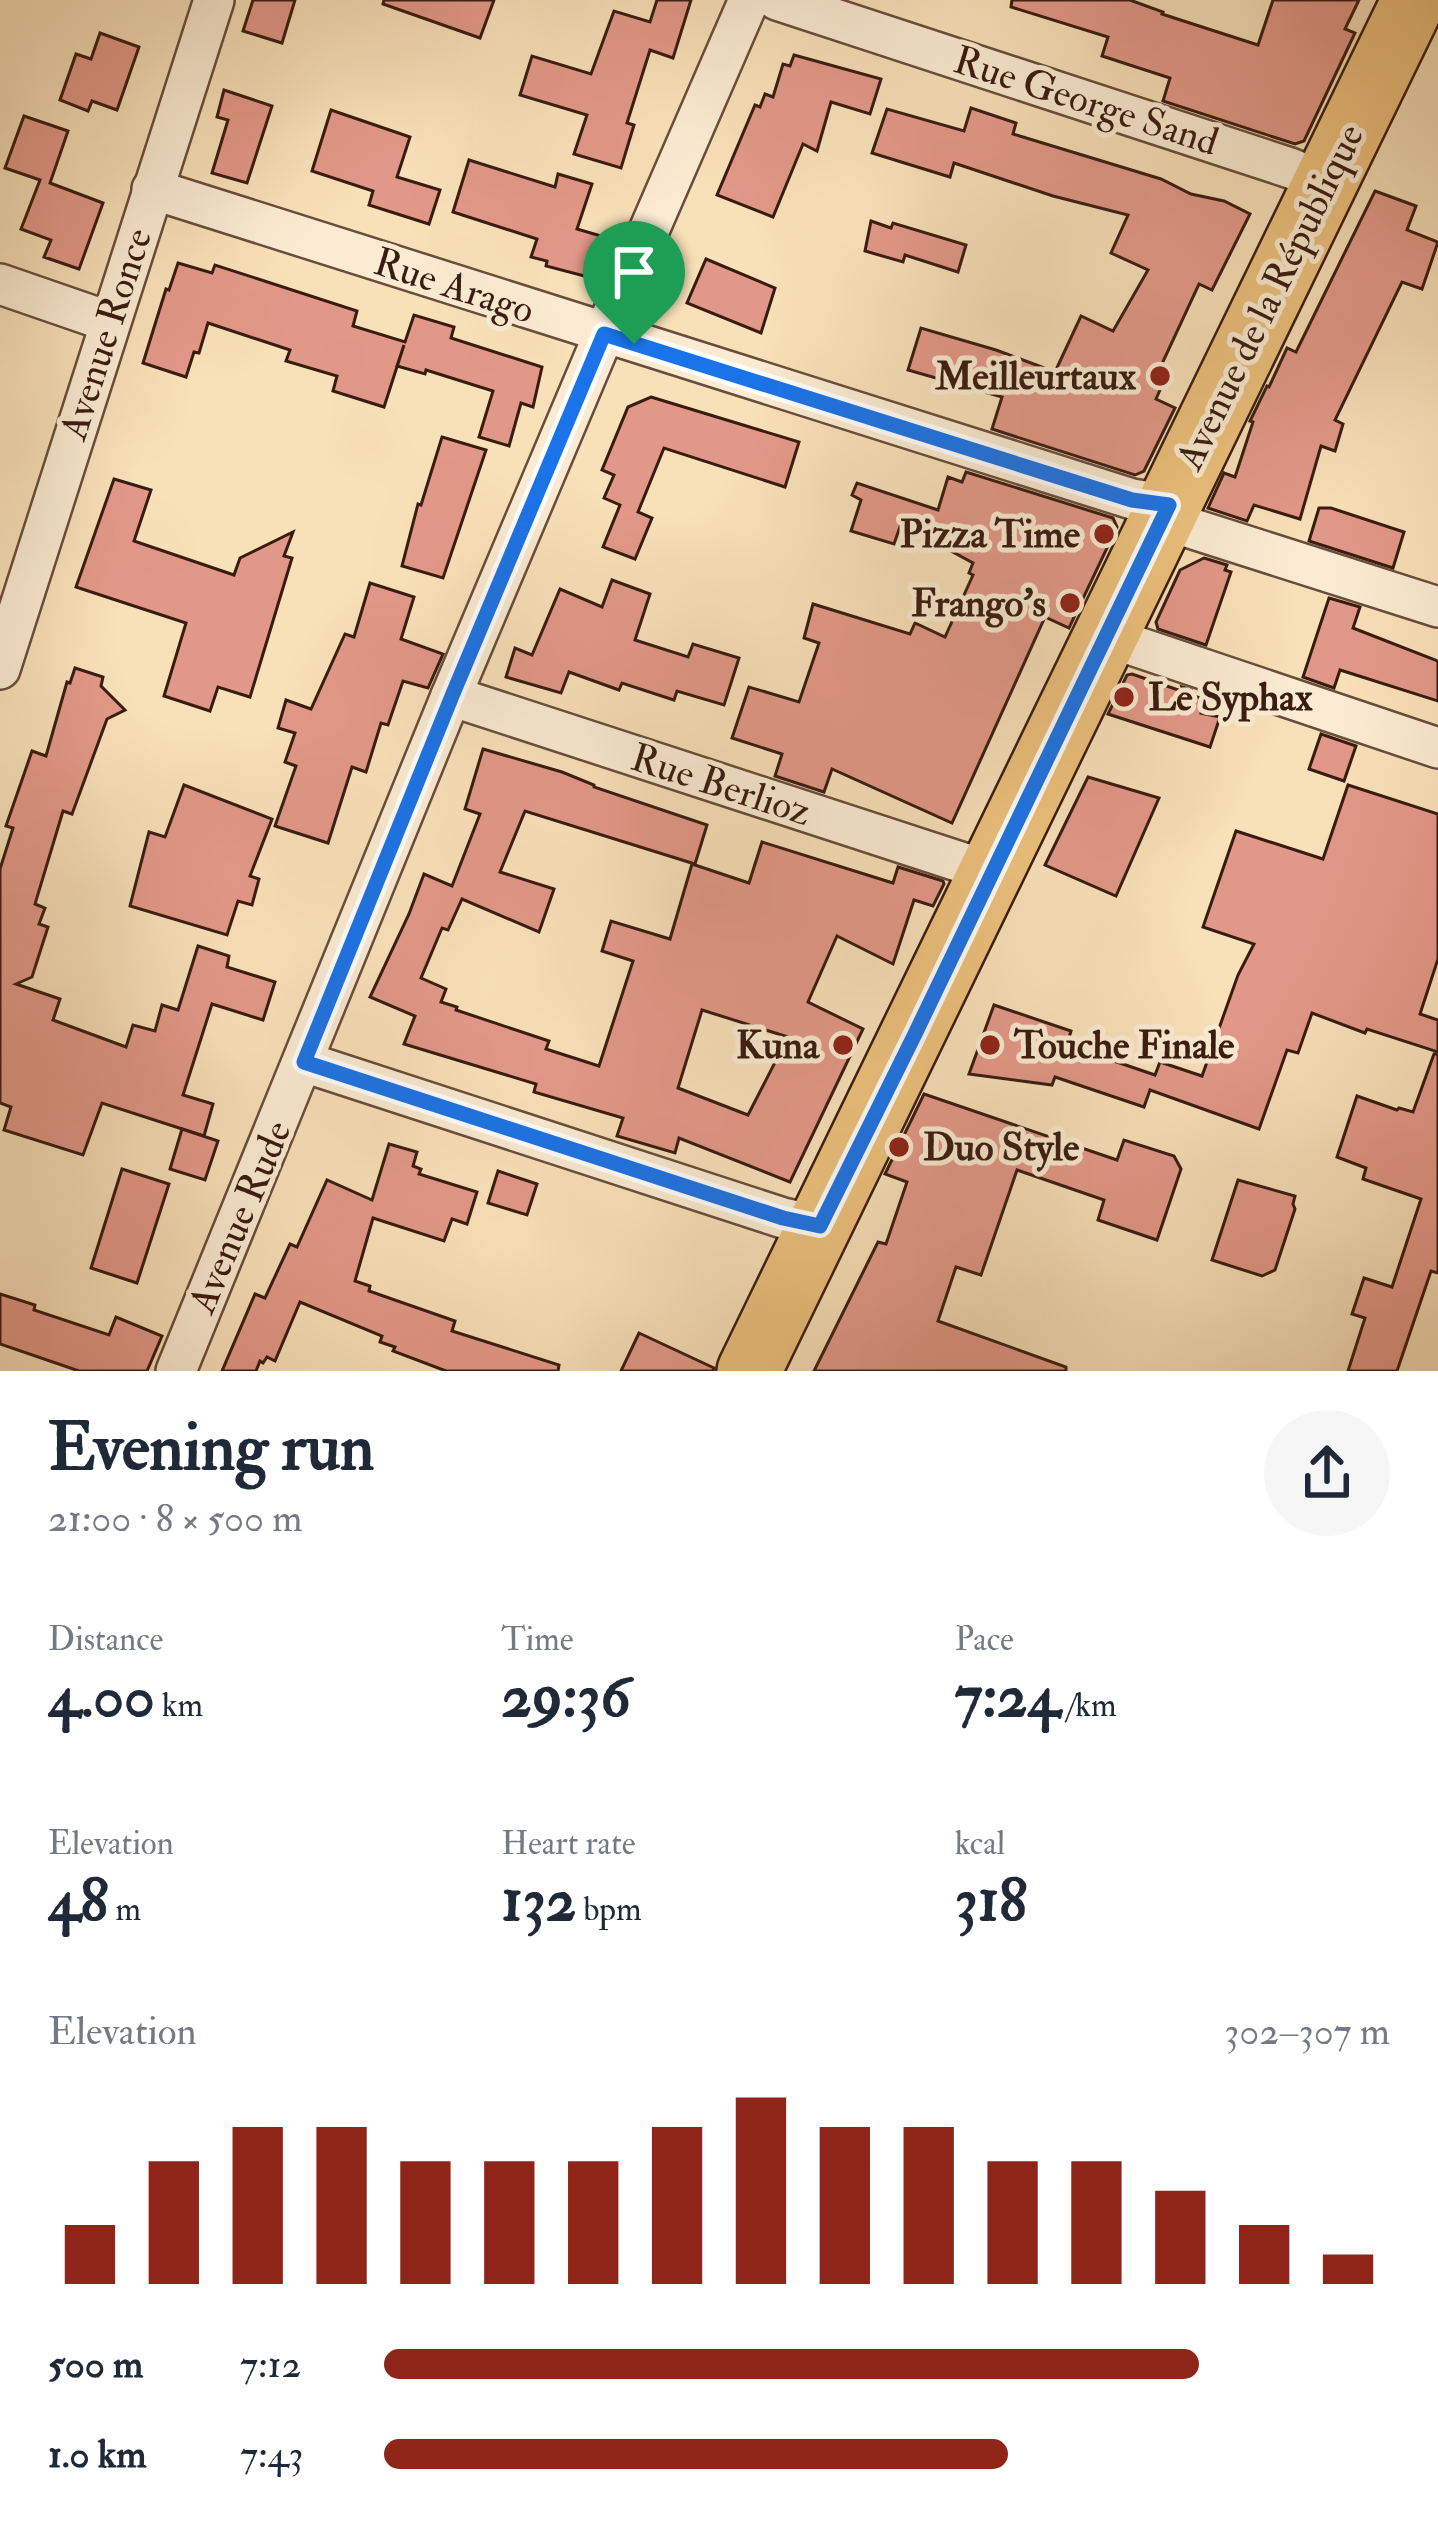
<!DOCTYPE html>
<meta charset="utf-8">
<style>
body{margin:0;font-family:"IM FELL Double Pica",serif;background:#f6f6f7;color:#1f2937;height:100vh;display:flex;flex-direction:column;font-size:45px;white-space:nowrap}
*{box-sizing:border-box;margin:0}
p{font-size:39px;color:#747a83}
.icon{flex:none;width:66px;height:66px;fill:none;stroke:currentColor;stroke-width:2;stroke-linecap:round;stroke-linejoin:round}
.map{position:relative;height:1371px;overflow:hidden}
.sheet{display:flex;flex-direction:column;background:#fff;flex:1}
.sheet>*{flex:none}
.pin{position:absolute;display:grid;place-items:center;width:102px;height:102px;color:#fff;margin:-123px -51px;border-radius:50% 50% 50% 0;rotate:-45deg;box-shadow:0 0 12px #0007}
.pin .icon{rotate:45deg}
.round{display:grid;place-items:center;flex:none;width:126px;height:126px;border-radius:63px;background:#f6f6f7}
.headline{display:flex;align-items:center;justify-content:space-between;height:204px;padding:0 48px}
h1{font-size:66px;font-weight:700;line-height:90px}
.stats{display:grid;grid-template-columns:repeat(3,1fr);gap:18px;height:204px;padding:12px 48px}
.stats div{display:grid;align-content:center}
.stats b{font-size:60px;font-weight:700}
.stats small{font-size:33px;font-weight:400}
.stats p{font-size:33px}
.chart{height:336px;padding:24px 48px}
.chart p{display:flex;justify-content:space-between}
.chart svg{width:100%;height:216px;margin-top:12px;stroke:#8f2418;stroke-width:6}
ul{padding:0 48px;list-style:none;font-size:39px}
li{display:grid;grid-template-columns:192px 144px 1fr;align-items:center;height:90px}
li i{height:30px;border-radius:15px;background:#8f2418}
.map>svg:first-child{display:block}
.building{fill:#e29888;stroke:#391c10;stroke-width:3;fill-rule:evenodd}
.lines{fill:none;stroke-linecap:round;stroke-linejoin:round}
.minor-casing{stroke:#694d3a;stroke-width:44}
.primary-casing{stroke:#391c10;stroke-width:68}
.minor{stroke:#faebd2;stroke-width:39}
.primary{stroke:#ecc07c;stroke-width:63}
.route-casing{stroke:#fff;stroke-width:24}
.route{stroke:#1a73e8;stroke-width:15}
.poi-dot{fill:#8f2418;stroke:#faebd2;stroke-width:4.5}
.labels{text-anchor:middle;dominant-baseline:central;stroke-width:10;stroke-linejoin:round;paint-order:stroke}
.street-label{font-size:39px;fill:#391c10;stroke:#faebd2}
.poi-label{font-size:39px;font-weight:bold;fill:#391c10;stroke:#faebd2;text-anchor:end}
</style>
<div class="map">
<svg width="1438" height="1371" viewBox="0 0 1438 1371">
<rect width="100%" height="100%" fill="#f8e0b9"/>
<filter id="stains"><feTurbulence type="fractalNoise" baseFrequency=".00167" numOctaves="4"/><feColorMatrix values="0 0 0 0 .2 0 0 0 0 .09 0 0 0 0 .02 0 0 0 .5 -.17"/></filter>
<radialGradient id="worn" r=".72"><stop offset=".6" stop-color="#630" stop-opacity="0"/><stop offset="1" stop-color="#630" stop-opacity=".3"/></radialGradient>
<g class="building">
<path d="M253,0h42l-13,43 -39,-12z"/>
<path d="M384,0h110l-14,38 -97,-34z"/>
<path d="M657,0h34l-18,58 -23,-8 -23,73 7,2 -13,43 -47,-14 13,-39 -67,-20 12,-39 59,18 23,-63 36,11z"/>
<path d="M1012,0h118l33,12 -1,2 96,31 15,-45h86l-14,29 10,4 -51,108 -9,3 -132,-43 7,-23 -68,-22 6,-19 -97,-30z"/>
<path d="M100,33l39,14 -22,63 -25,-9 -4,10 -28,-11 16,-46 15,5z"/>
<path d="M794,55l87,24 -11,35 -39,-12 -14,49 -14,-7 -30,73 -56,-22 38,-90 5,2 5,-13 8,3 10,-33 7,2z"/>
<path d="M224,90l48,16 -25,77 -35,-10 16,-53 -11,-3z"/>
<path d="M971,108l45,15 -3,11 148,45 30,15 33,7 26,13 -38,76 -13,-6 -39,84 8,4 -12,27 19,9 -31,63 -9,4 -143,-46 10,-32 -94,-27 13,-42 75,22 59,22 26,-56 32,15 35,-61 -37,-17 17,-38 -75,-19 -99,-33 -4,14 -78,-24 15,-44 77,22z"/>
<path d="M331,110l79,27 -13,40 43,13 -11,34 -60,-19 4,-14 -61,-20z"/>
<path d="M24,116l44,15 -18,52 53,20 -24,66 -35,-12 7,-17 -30,-11 19,-49 -35,-12z"/>
<path d="M469,160l86,27 3,-13 34,10 -15,45 24,7 -13,41 -42,-11 1,-5 -16,-4 6,-18 -84,-27z"/>
<path d="M1375,191l41,15 -9,24 31,12 -16,47 -20,-7 -67,138 8,4 -8,27 -14,-5 -21,73 -46,-14 -7,16 -39,-13 16,-35 11,4 18,-55 -3,-1 17,-35 2,1 18,-39 9,4z"/>
<path d="M871,221l20,7 2,-5 73,22 -8,27 -53,-17 -2,7 -38,-11z"/>
<path d="M706,259l69,29 -14,45 -74,-30z"/>
<path d="M178,263l34,10 3,-8 142,46 -4,15 52,16 9,-27 40,12 -3,11 91,29 -9,40 -12,-4 -12,43 -30,-9 14,-46 -67,-21 -1,4 -28,-8 7,-21 -20,62 -51,-16 4,-15 -51,-15 4,-11 -82,-27 -9,30 -5,-1 -8,25 -43,-14 23,-74 3,1z"/>
<path d="M651,397l148,45 -14,45 -121,-39 -26,64 14,6 -17,41 -32,-12 17,-42 -16,-7 10,-23 -12,-5 26,-63z"/>
<path d="M442,437l44,13 -43,128 -41,-12 16,-62 3,1z"/>
<path d="M966,472l147,46 4,9 -48,101 -24,-11 -93,206 -120,-54 -8,23 -49,-16 7,-22 -50,-16 17,-51 50,15 20,-59 -15,-5 9,-34 97,30 5,-11 30,14 28,-62 -4,-2 4,-10 -72,-39 -7,20 -43,-13 10,-31 -9,-5 5,-12 81,27 10,-33 14,5z"/>
<path d="M114,479l37,11 -17,51 100,34 6,-17 53,-26 -9,24 8,2 -42,139 -32,-10 -8,24 -46,-15 22,-73 -110,-36z"/>
<path d="M1319,508h12l73,24 -11,36 -84,-27z"/>
<path d="M1204,558l23,7 -2,5 6,2 -25,73 -48,-16 -2,-7 24,-52z"/>
<path d="M612,580l38,14 -15,46 53,17 5,-13 46,14 -15,47 -47,-14 -3,9 -52,-17 -3,7 -50,-18 -8,21 -55,-16 9,-29 17,7 28,-66 42,18z"/>
<path d="M370,583l44,14 -13,42 42,15 -15,34 -25,-7 -15,44 -7,-2 -15,49 -14,-5 -24,76 -53,-17 21,-60 -11,-4 10,-29 -17,-5 8,-28 25,9 34,-75 9,3z"/>
<path d="M1329,598l31,9 -7,21 85,33v40l-98,-31 -6,18 -31,-11z"/>
<path d="M75,668l28,9 -2,9 24,24 -18,9 -35,95 -9,-3 -28,93 10,4 -6,16 9,3 -16,50 -16,7 44,15 -7,21 73,27 7,-22 22,6 7,-26 16,5 20,-64 31,10 -2,11 48,15 -12,38 -51,-16 -29,91 30,9 -9,32 -102,-33 -19,52 -79,-25 7,-23 -11,-4v-234l13,-41 -7,-2 26,-75 14,5 21,-74 3,1z"/>
<path d="M1132,674l52,18 -2,-5 9,3 -2,4 16,6 -4,13 19,4 -10,30 -102,-33 19,-39z"/>
<path d="M1321,734l35,12 -12,35 -35,-12z"/>
<path d="M483,749l79,23 32,13v2l113,38 -12,39 -170,-53 -25,61 54,17 -15,43 -77,-33 -14,31 -6,-2 -21,50 25,11 -5,13 16,5 -1,3 93,31 -3,8 53,17 34,-105 -31,-10 9,-30 59,18 22,-75 57,19 13,-41 131,41 5,-16 45,14 1,3 -11,22 -19,-6 -21,64 -56,-28 -29,66 55,27 -73,153 -111,-44 -4,15 -58,-17 6,-18 -89,-26 2,-8 -132,-40 11,-28 -45,-19 39,-83 15,-40 28,12 28,-72 -15,-5zM702,1010l86,27 -40,78 -70,-27z"/>
<path d="M1088,777l71,21 -43,98 -71,-31z"/>
<path d="M184,785l88,34 -22,57 9,3 -7,26 -14,-4 -11,34 -97,-29 19,-74 16,5z"/>
<path d="M1348,785l90,29v145l-18,55 18,6v32l-71,-23 -2,4 -53,-20 -14,40 -11,-3 -28,79 -109,-39 -6,17 -89,-30 -3,8 -83,-11 25,-69 77,26 -4,14 88,30 5,-13 42,14 36,-101 16,-31 -51,-17 33,-96 87,28z"/>
<path d="M1434,1054h4v219l-7,-2 -34,100h-49l17,-53 -13,-4 12,-36 28,9 29,-88 -58,-20 3,-11 -29,-11 20,-61 40,14 2,-2 14,4z"/>
<path d="M924,1094l193,66 7,-20 50,16 7,13 -24,71 -59,-20 6,-20 -87,-30 -36,105 -25,-8 -18,54 128,46v4h-252l64,-129 8,2 21,-62 -22,-8z"/>
<path d="M182,1129l36,12 -13,39 -35,-11z"/>
<path d="M389,1144l28,8 -4,14 8,3 -2,5 58,18 -10,32 -15,-5 -8,22 -71,-23 -18,63 15,5 -1,5 86,30 -3,10 107,34 -1,6h-112l-53,-20 2,-4 -15,-5 2,-6 -82,-34 -25,59 -8,-4 -4,6 -3,-2 -4,10h-34l33,-77 10,4 25,-54 7,3 30,-67 45,20z"/>
<path d="M122,1169l47,15 -32,99 -46,-15z"/>
<path d="M498,1171l39,13 -10,31 -39,-12z"/>
<path d="M1238,1180l57,16 -2,8 2,5 -20,61 -13,6 -50,-16z"/>
<path d="M0,1294l35,11 -1,5 75,25 7,-18 46,19 -15,35h-68l-79,-27z"/>
<path d="M639,1333l75,35 -1,3h-92z"/>
</g>
<g class="lines">
<g class="minor-casing">
<g id="minor">
<path d="M777,0l513,168 35,14"/>
<path d="M152,189l980,310 37,6"/>
<path d="M0,284l110,38"/>
<path d="M1162,519l276,88"/>
<path d="M1105,636l333,112"/>
<path d="M0,669l214,-669"/>
<path d="M451,696l540,176"/>
<path d="M304,1062l479,156 37,8"/>
<path d="M176,1371l275,-675 153,-362 145,-334"/>
</g>
</g>
<g class="primary-casing">
<path id="primary" d="M749,1371c222,-456 443,-914 665,-1371"/>
</g>
<use href="#minor" class="minor"/>
<use href="#primary" class="primary"/>
</g>
<g class="lines">
<g class="route-casing">
<path id="route" d="M604,334l528,166 37,5 -254,529 -95,192 -37,-8 -479,-156 148,-366z"/>
</g>
<use href="#route" class="route"/>
</g>
<g class="poi-dot">
<circle cx="1160" cy="376" r="12"/>
<circle cx="1104" cy="534" r="12"/>
<circle cx="1070" cy="603" r="12"/>
<circle cx="1124" cy="697" r="12"/>
<circle cx="843" cy="1045" r="12"/>
<circle cx="990" cy="1045" r="12"/>
<circle cx="899" cy="1147" r="12"/>
</g>
<g class="labels">
<g class="street-label">
<text transform="translate(1086 101) rotate(18)">Rue George Sand</text>
<text transform="translate(454 286) rotate(18)">Rue Arago</text>
<text transform="translate(1270 297) rotate(-64)">Avenue de la République</text>
<text transform="translate(106 334) rotate(-72)">Avenue Ronce</text>
<text transform="translate(721 785) rotate(18)">Rue Berlioz</text>
<text transform="translate(240 1217) rotate(-67)">Avenue Rude</text>
</g>
<g class="poi-label">
<text x="1136" y="376">Meilleurtaux</text>
<text x="1080" y="534">Pizza Time</text>
<text x="1046" y="603">Frango's</text>
<text x="1148" y="697" text-anchor="start">Le Syphax</text>
<text x="819" y="1045">Kuna</text>
<text x="1014" y="1045" text-anchor="start">Touche Finale</text>
<text x="923" y="1147" text-anchor="start">Duo Style</text>
</g>
</g>
<rect width="100%" height="100%" filter="url(#stains)"/>
<rect width="100%" height="100%" fill="url(#worn)"/>
</svg>
<div class="pin" style="left:634px;top:344px;background:#1e9e55"><svg class="icon" aria-label="arrive" viewBox="0 0 24 24"><path d="M6 21V4h12l-3 4 3 4H6"/></svg></div>
</div>
<section class="sheet">
<div class="headline"><div><h1>Evening run</h1><p>21:00 · 8 × 500 m</p></div><a class="round"><svg class="icon" aria-label="share" viewBox="0 0 24 24"><path d="M12 15V3M7 8l5-5 5 5M5 13v7h14v-7"/></svg></a></div>
<div class="stats">
<div><p>Distance</p><b>4.00<small> km</small></b></div>
<div><p>Time</p><b>29:36</b></div>
<div><p>Pace</p><b>7:24<small> /km</small></b></div>
</div>
<div class="stats">
<div><p>Elevation</p><b>48<small> m</small></b></div>
<div><p>Heart rate</p><b>132<small> bpm</small></b></div>
<div><p>kcal</p><b>318</b></div>
</div>
<div class="chart"><p><span>Elevation</span>302–307 m</p>
<svg viewBox="0 0 160 44" preserveAspectRatio="none"><path d="M5 44V32M15 44V19M25 44V12M35 44V12M45 44V19M55 44V19M65 44V19M75 44V12M85 44V6M95 44V12M105 44V12M115 44V19M125 44V19M135 44V25M145 44V32M155 44V38"/></svg>
</div>
<ul>
<li><b>500 m</b>7:12<i style="width:81%"></i></li>
<li><b>1.0 km</b>7:43<i style="width:62%"></i></li>
</ul>
</section>
